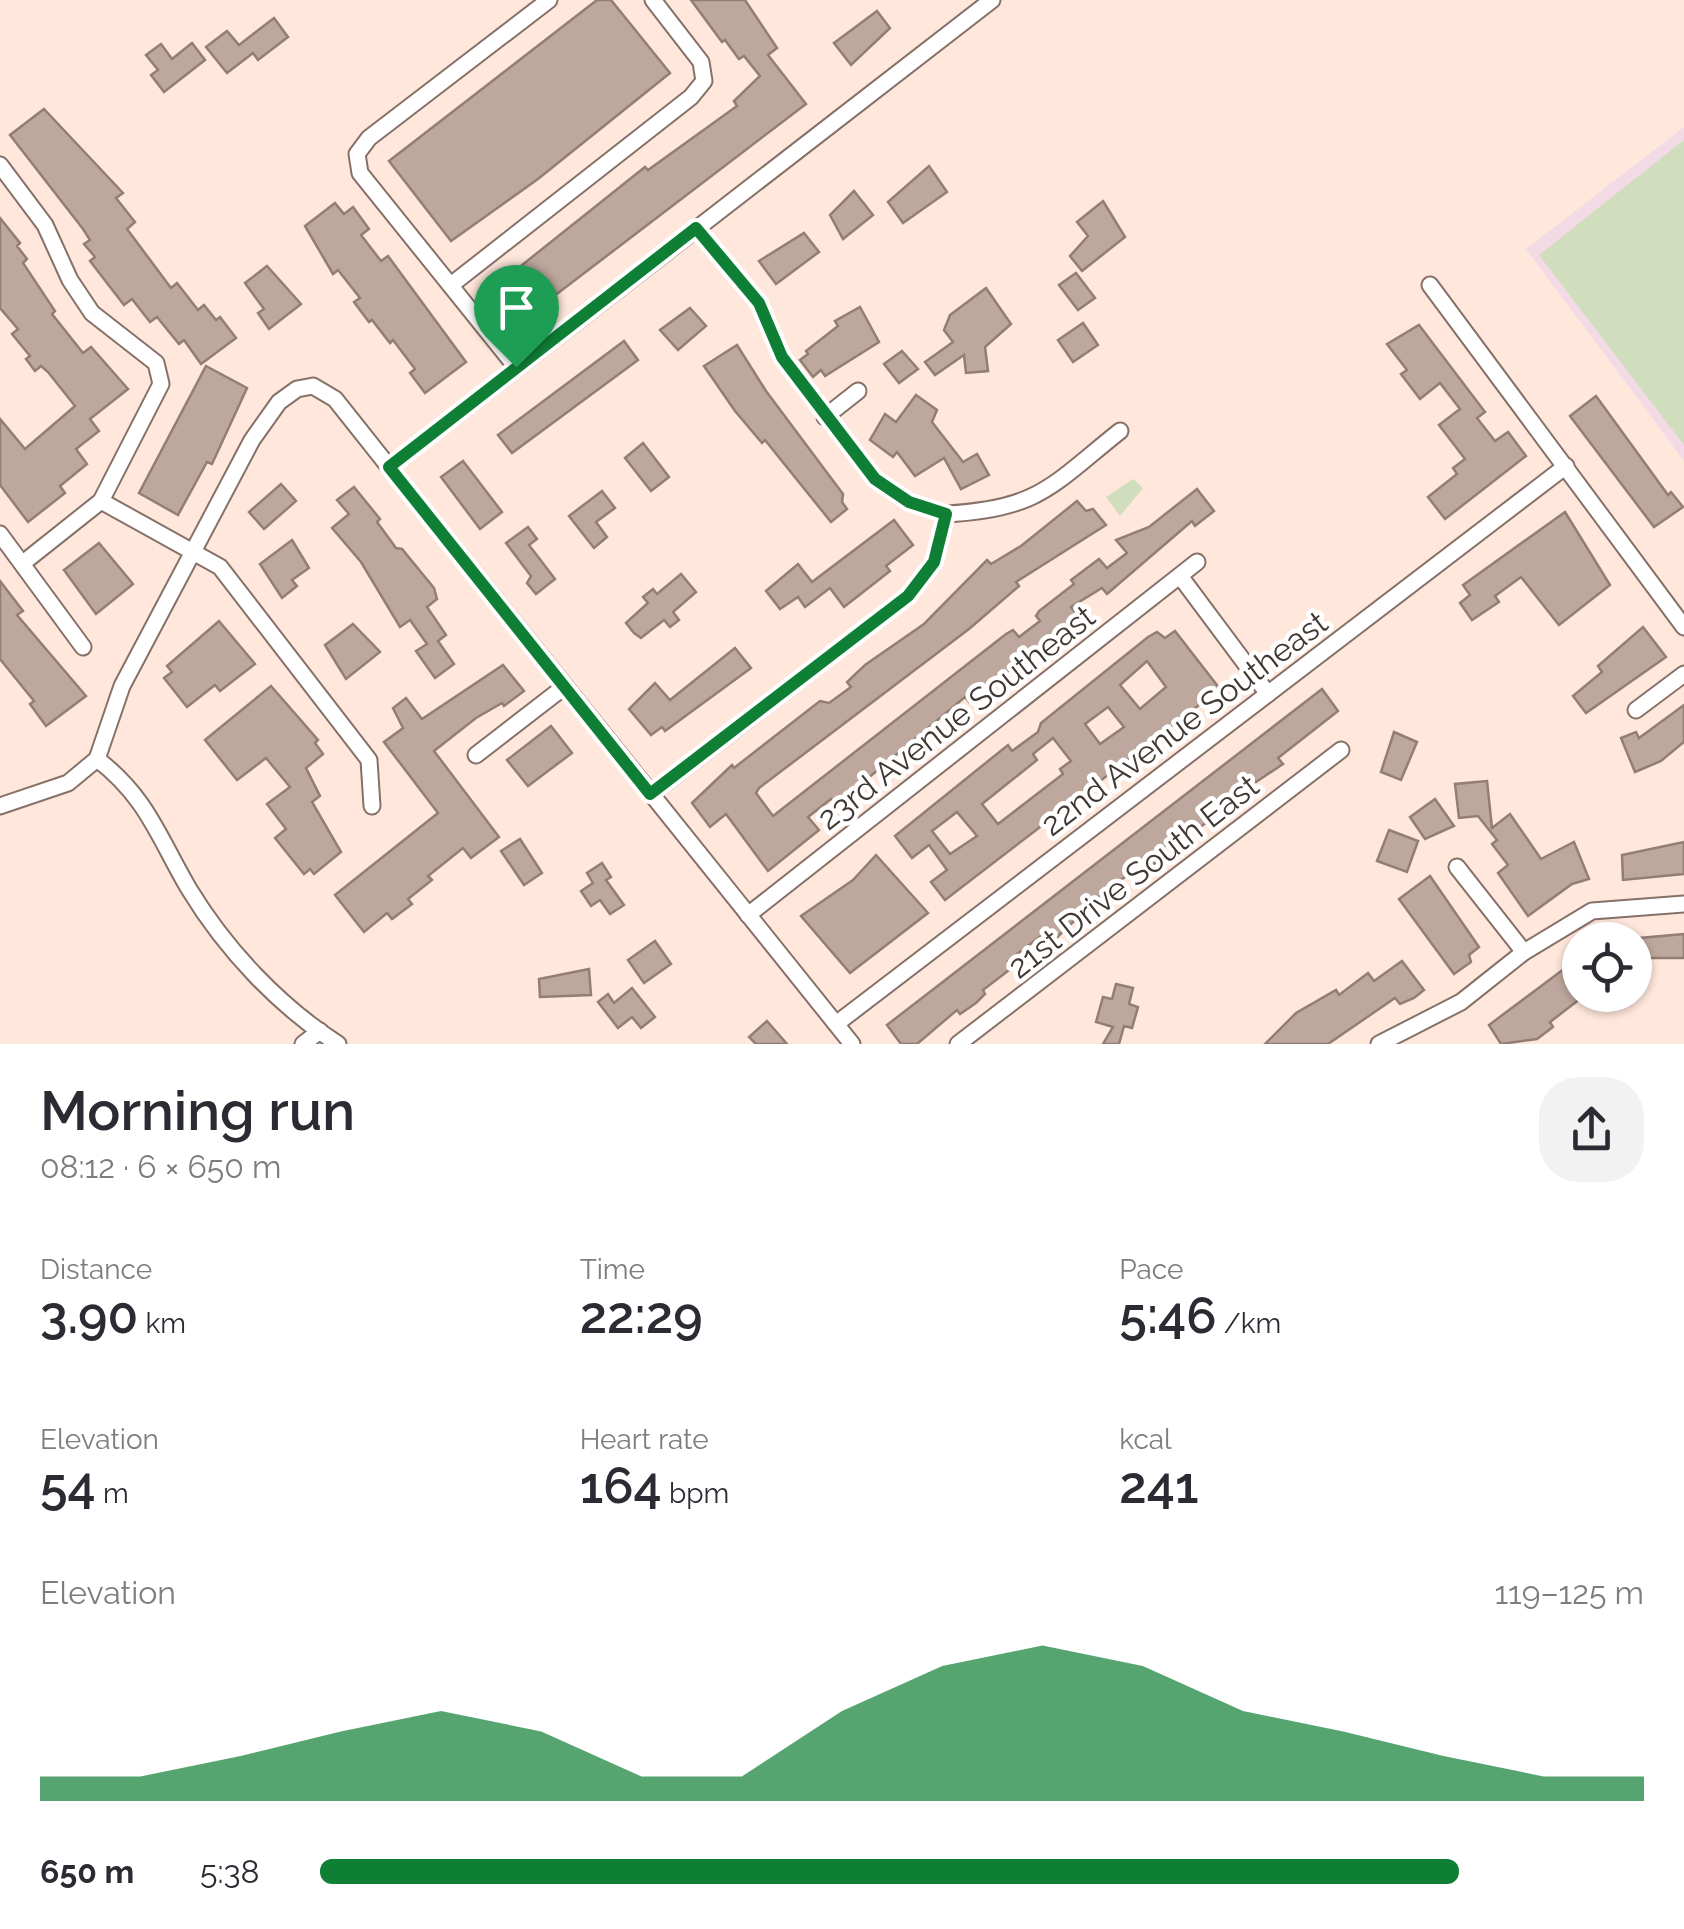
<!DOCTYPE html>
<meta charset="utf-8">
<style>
body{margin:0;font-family:Raleway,sans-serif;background:#f2f2f3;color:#2b2b33;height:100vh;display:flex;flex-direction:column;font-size:38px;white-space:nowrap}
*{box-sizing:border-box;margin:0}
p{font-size:32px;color:#7c7c81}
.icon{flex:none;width:55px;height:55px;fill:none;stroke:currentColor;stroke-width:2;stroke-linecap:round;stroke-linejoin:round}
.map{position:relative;height:1044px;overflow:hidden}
.sheet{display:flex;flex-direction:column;background:#fff;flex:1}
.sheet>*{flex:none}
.fabs{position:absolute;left:1562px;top:922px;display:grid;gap:20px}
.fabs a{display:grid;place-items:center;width:90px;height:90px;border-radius:50%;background:#fff;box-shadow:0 2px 8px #0004;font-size:50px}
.pin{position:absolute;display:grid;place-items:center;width:85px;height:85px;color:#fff;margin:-102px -42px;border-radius:50% 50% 50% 0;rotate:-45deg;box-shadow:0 0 10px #0007}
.pin .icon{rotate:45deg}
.round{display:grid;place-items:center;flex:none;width:105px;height:105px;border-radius:40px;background:#f2f2f3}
.summary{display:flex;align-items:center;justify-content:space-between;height:170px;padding:0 40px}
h1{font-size:55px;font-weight:600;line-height:75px}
.stats{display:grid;grid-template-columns:repeat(3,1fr);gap:15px;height:170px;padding:10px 40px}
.stats div{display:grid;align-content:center}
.stats b{font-size:50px;font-weight:600}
.stats small{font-size:28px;font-weight:400}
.stats p{font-size:28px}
.chart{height:280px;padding:20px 40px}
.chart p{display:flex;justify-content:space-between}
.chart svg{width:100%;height:180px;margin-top:10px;fill:#0f7f36;opacity:.7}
ul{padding:0 40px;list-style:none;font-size:32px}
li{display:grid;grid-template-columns:160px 120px 1fr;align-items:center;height:75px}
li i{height:25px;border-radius:12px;background:#0f7f36}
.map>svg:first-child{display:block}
.education{fill:#f3dbe6}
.green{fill:#d0debe}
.building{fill:#bea89e;stroke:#937e74;stroke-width:2.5;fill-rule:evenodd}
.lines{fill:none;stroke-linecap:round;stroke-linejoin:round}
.minor-casing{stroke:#867168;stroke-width:19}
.minor{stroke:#fff;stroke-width:15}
.route-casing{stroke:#fff;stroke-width:20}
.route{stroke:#0f7f36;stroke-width:12}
.labels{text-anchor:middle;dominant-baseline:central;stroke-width:9;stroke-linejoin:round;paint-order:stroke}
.street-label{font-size:32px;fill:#413833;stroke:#fff}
</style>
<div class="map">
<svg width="1684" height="1044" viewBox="0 0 1684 1044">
<rect width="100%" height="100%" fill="#ffe7dc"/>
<path class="education" d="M1684,127v334l-158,-212z"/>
<g class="green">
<path d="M1684,140v305l-145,-190z"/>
<path d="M1133,479l10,9 -23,28 -14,-19z"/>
</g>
<g class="building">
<path d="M597,0h14l59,73 -132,106 -87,62 -62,-80z"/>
<path d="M691,0h54l32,48 -9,7 38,49 -282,215 -27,-34 148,-118 3,3 89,-64 -3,-5 26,-25 -16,-20 -5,3 -14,-19 -3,2z"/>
<path d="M877,11l13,17 -39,37 -17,-22z"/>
<path d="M274,18l14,19 -30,23 -5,-7 -26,20 -21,-26 21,-16 12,14z"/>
<path d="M192,43l13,17 -41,32 -13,-17 7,-5 -12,-15 15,-11 11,15z"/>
<path d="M44,109l79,84 -7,5 19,24 -8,7 44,59 6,-5 21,27 6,-5 12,15 4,-3 16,21 -35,26 -17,-24 -5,4 -22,-27 -7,5 -18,-23 -8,6 -34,-44 5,-4 -11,-13 6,-4 -7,-11 -73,-94z"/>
<path d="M929,166l18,26 -44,31 -15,-21z"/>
<path d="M854,191l19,24 -30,24 -13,-24z"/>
<path d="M1103,201l22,36 -43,34 -12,-15 18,-20 -11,-14z"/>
<path d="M335,203l9,11 9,-7 16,22 -8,6 20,26 7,-5 78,106 -41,31 -15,-20 5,-4 -22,-29 -3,3 -18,-23 -3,2 -15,-20 6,-4 -22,-28 -5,4 -28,-48z"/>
<path d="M0,218l20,25 -3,3 10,13 -4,4 32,48 -3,3 31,39 8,-6 37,42 -38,30 9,12 -23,18 11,15 -27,22 5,7 -37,29 -28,-37v-66l25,30 50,-43 -27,-34 -7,-6 -6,5 -9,-12 4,-3 -18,-22 6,-5 -18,-21z"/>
<path d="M804,233l15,19 -43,32 -17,-23z"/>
<path d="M267,266l34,38 -32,25 -11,-16 6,-4 -19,-26z"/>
<path d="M1076,273l19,25 -17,12 -19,-25z"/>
<path d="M986,288l25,36 -26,23 3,24 -22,2 -2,-18 -29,20 -10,-13 28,-20 -9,-12 6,-15z"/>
<path d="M860,307l19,35 -54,34 -4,-6 -8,7 -13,-17 8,-6 -2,-3 32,-25 -3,-5z"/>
<path d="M690,308l16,18 -28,24 -18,-20z"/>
<path d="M1083,323l15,22 -25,17 -15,-22z"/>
<path d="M1419,325l66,87 -8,6 18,23 13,-9 18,24 -81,63 -17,-22 29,-23 -4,-6 12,-9 -26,-34 21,-16 -20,-26 -20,16 -19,-25 6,-4 -20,-26z"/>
<path d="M624,341l14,19 -126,93 -14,-18z"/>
<path d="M737,345l29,46 77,103 -1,8 5,7 -16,13 -66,-82 -3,3 -27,-32 -31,-45z"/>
<path d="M902,351l16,18 -19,14 -15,-19z"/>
<path d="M206,366l41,22 -35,76 -5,-2 -29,53 -39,-22z"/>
<path d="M916,395l21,15 -5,12 31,40 14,-8 12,21 -28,14 -17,-31 -29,18 -18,-24 -4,5 -23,-17 15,-26 11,8z"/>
<path d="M1596,396l72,99 3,-3 12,15 -29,20 -84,-111z"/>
<path d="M643,443l26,34 -18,14 -26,-33z"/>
<path d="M463,461l39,51 -22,17 -39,-52z"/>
<path d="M281,484l15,17 -32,28 -15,-17z"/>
<path d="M354,487l26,32 -3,3 19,26 6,1 32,39 3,11 -10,8 19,28 -8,6 16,23 -19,14 -19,-27 11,-7 -17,-24 -10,7 -39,-65 -29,-34 17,-14 -12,-14z"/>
<path d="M1197,489l17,22 -19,15 -3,-5 -85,73 -5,-6 -31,19 7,9 -90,71 -19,15 -4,-5 -129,108 -5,-6 -23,18 11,13 -51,41 -42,-57 -16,13 -18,-24 40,-38 2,3 86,-67 9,2 22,-16 -4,-5 18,-17 59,-41 63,-64 4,4 30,-18 56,-45 9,10 7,-2 13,16 -90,57 3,4 -50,43 -210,159 -3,5 17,23 233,-182 7,-4 6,7 21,-16 -4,-5 3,-5 35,-27 -3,-4 28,-21 8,9 20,-15 -11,-13 33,-13z"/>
<path d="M602,491l13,17 -19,14 11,15 -13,11 -25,-32z"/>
<path d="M1565,512l45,73 -51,40 -38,-48 -26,19 4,6 -27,18 -12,-17 10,-8 -7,-10z"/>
<path d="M894,520l19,25 -27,21 4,5 -46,36 -14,-19 -25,19 -7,-10 -18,12 -14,-18 32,-27 14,18z"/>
<path d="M528,527l9,12 -8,6 26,34 -19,15 -9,-11 4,-7 -25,-33z"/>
<path d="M292,540l17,28 -17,12 5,6 -15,12 -22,-34z"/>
<path d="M99,543l34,41 -37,30 -32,-44z"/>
<path d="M681,574l15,18 -23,20 6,8 -9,7 -6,-7 -23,18 -7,-5 -8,-10 22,-20 -5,-6 10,-8 4,5z"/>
<path d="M0,581l23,30 -6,4 69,81 -40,30 -16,-22 4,-3 -34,-42z"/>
<path d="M219,621l36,43 -35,27 -5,-6 -28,22 -23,-29 8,-6 -5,-6z"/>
<path d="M353,624l27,28 -34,27 -21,-34z"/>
<path d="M1643,627l23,30 -80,56 -13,-17 29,-24 -4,-6z"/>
<path d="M1175,631l45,58 -275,211 -14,-18 16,-12 -18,-25 -17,13 -17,-22 113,-91 4,6 26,-19 3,-9 107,-86 9,-5 8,6zM1147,661l19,26 -26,22 -20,-24zM1108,707l16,20 -24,17 -15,-20zM1053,738l18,23 -11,8 3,5 -65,50 -16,-20 55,-44 -4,-6zM957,812l20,24 -27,18 -18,-23z"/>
<path d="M735,648l16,20 -86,63 -3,-4 -11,8 -22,-26 26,-26 15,17z"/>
<path d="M503,665l21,26 -20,15 -2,-3 -26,15 -42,33 65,86 -28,21 -8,-10 -35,28 4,4 -24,19 4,5 -20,15 -5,-6 -23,19 -29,-37 103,-82 -54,-71 19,-14 -10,-20 13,-10 16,21z"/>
<path d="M271,686l47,54 -3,3 8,11 -17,14 14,28 -8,6 29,50 -27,22 -4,-5 -6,5 -29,-36 11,-9 -19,-25 23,-17 -24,-29 -29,22 -32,-40z"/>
<path d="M1322,689l16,22 -60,47 5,6 -27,18 -3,-5 -34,26 11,14 -16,11 -5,-7 -12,8 -3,-4 -34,25 3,5 -9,9 -16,11 -4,-5 -34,26 -51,49 -7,-10 -34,26 5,6 -30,23 2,4 -9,9 -16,11 -3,-4 -40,34h-16l-14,-19z"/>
<path d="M1684,705v37l-23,19 -26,11 -14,-34 15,-6 3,6z"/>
<path d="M551,726l21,27 -44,33 -21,-26z"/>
<path d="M1394,732l23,10 -16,38 -20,-8z"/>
<path d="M1487,781l5,47 18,-14 31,45 33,-17 15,37 -17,5 -44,32 -30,-43 10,-8 -16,-21 5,-4 -19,-24 -19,2 -4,-34z"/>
<path d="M1435,799l19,27 -29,13 -15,-22z"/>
<path d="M1389,830l29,11 -11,31 -30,-11z"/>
<path d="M520,839l22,34 -18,12 -23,-34z"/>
<path d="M1684,842v32l-61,6 -1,-25z"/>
<path d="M876,855l52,58 -78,60 -49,-57 52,-36z"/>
<path d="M602,863l9,14 -5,3 18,25 -14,9 -10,-14 -9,6 -10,-15 12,-8 -6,-10z"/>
<path d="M1430,876l49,71 -10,8 2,7 -17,12 -55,-75z"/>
<path d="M1684,934v24h-43l-1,-20z"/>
<path d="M655,941l16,23 -27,19 -16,-23z"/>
<path d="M1580,957v42l-30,23 3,5 -16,12 -36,5 -12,-19z"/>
<path d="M1402,961l22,29 -10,8 -14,6 -5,-6 -67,46h-63l31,-31 40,-23 3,5 29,-22 6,8z"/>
<path d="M589,969l2,26 -51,2 -1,-18z"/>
<path d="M1116,984l17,4 -4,16 9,3 -6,21 -8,-2 -5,18h-16l10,-17 -17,-5 7,-25 9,2z"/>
<path d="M632,988l23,29 -14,11 -9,-11 -14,11 -20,-26 10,-8 6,9z"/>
<path d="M767,1021l20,23h-31l-7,-7z"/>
</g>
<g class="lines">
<g class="minor-casing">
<g id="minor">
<path d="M0,165l45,60 25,55 22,33 64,50 5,21 -60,117 -78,62"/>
<path d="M696,228l63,75 23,54 93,122 34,23 37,12"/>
<path d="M451,285l240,-188 13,-16 -3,-19 -48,-62"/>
<path d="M1430,285l254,342"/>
<path d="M516,367l-156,-194 -3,-19 12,-16 180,-138"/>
<path d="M825,417l33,-26"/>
<path d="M389,467l463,577"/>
<path d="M101,501l119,66 149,193 3,46"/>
<path d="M0,534l83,113"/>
<path d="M1180,576l88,118"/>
<path d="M1636,710l48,-36"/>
<path d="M476,755l88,-68"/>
<path d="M97,759c50,38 62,79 92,130 37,61 90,117 149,155"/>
<path d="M651,794l257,-198 26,-34 12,-48c93,-5 105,-28 174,-83"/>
<path d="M0,806l68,-23 29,-24 25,-73 130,-246 27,-38 18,-13 16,-3 22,13 54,68 603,-467"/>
<path d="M1457,867l67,85"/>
<path d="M748,915l449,-353"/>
<path d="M836,1024l730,-558"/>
<path d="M303,1044l17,-13"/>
<path d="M958,1044l383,-294"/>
<path d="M1379,1044l82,-42 63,-50 68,-41 92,-7"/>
</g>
</g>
<use href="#minor" class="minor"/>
</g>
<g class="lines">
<g class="route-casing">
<path id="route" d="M696,228l63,75 23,54 93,122 34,23 37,12 -12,48 -26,34 -258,198 -261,-327z"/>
</g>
<use href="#route" class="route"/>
</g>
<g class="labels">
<g class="street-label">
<text transform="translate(956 717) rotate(-38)">23rd Avenue Southeast</text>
<text transform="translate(1184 723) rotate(-37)">22nd Avenue Southeast</text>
<text transform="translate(1133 876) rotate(-38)">21st Drive South East</text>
</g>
</g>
</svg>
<div class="fabs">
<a><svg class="icon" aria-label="locate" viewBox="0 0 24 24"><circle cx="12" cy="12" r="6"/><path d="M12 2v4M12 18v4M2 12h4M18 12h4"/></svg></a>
</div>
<div class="pin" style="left:516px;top:367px;background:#1e9e55"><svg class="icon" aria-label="arrive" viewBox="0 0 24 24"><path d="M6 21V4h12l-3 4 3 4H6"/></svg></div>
</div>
<section class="sheet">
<div class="summary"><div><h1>Morning run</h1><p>08:12 · 6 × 650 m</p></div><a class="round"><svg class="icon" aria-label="share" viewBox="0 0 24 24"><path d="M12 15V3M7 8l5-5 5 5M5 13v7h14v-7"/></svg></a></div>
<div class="stats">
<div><p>Distance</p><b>3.90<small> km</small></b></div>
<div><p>Time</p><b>22:29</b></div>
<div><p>Pace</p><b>5:46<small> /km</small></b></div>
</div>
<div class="stats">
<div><p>Elevation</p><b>54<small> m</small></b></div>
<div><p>Heart rate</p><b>164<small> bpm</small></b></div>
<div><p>kcal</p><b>241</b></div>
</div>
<div class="chart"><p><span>Elevation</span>119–125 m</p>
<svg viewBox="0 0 160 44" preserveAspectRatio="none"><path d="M0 44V38L10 38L20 33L30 27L40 22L50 27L60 38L70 38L80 22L90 11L100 6L110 11L120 22L130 27L140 33L150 38L160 38V44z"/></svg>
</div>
<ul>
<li><b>650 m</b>5:38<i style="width:86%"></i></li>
</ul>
</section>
